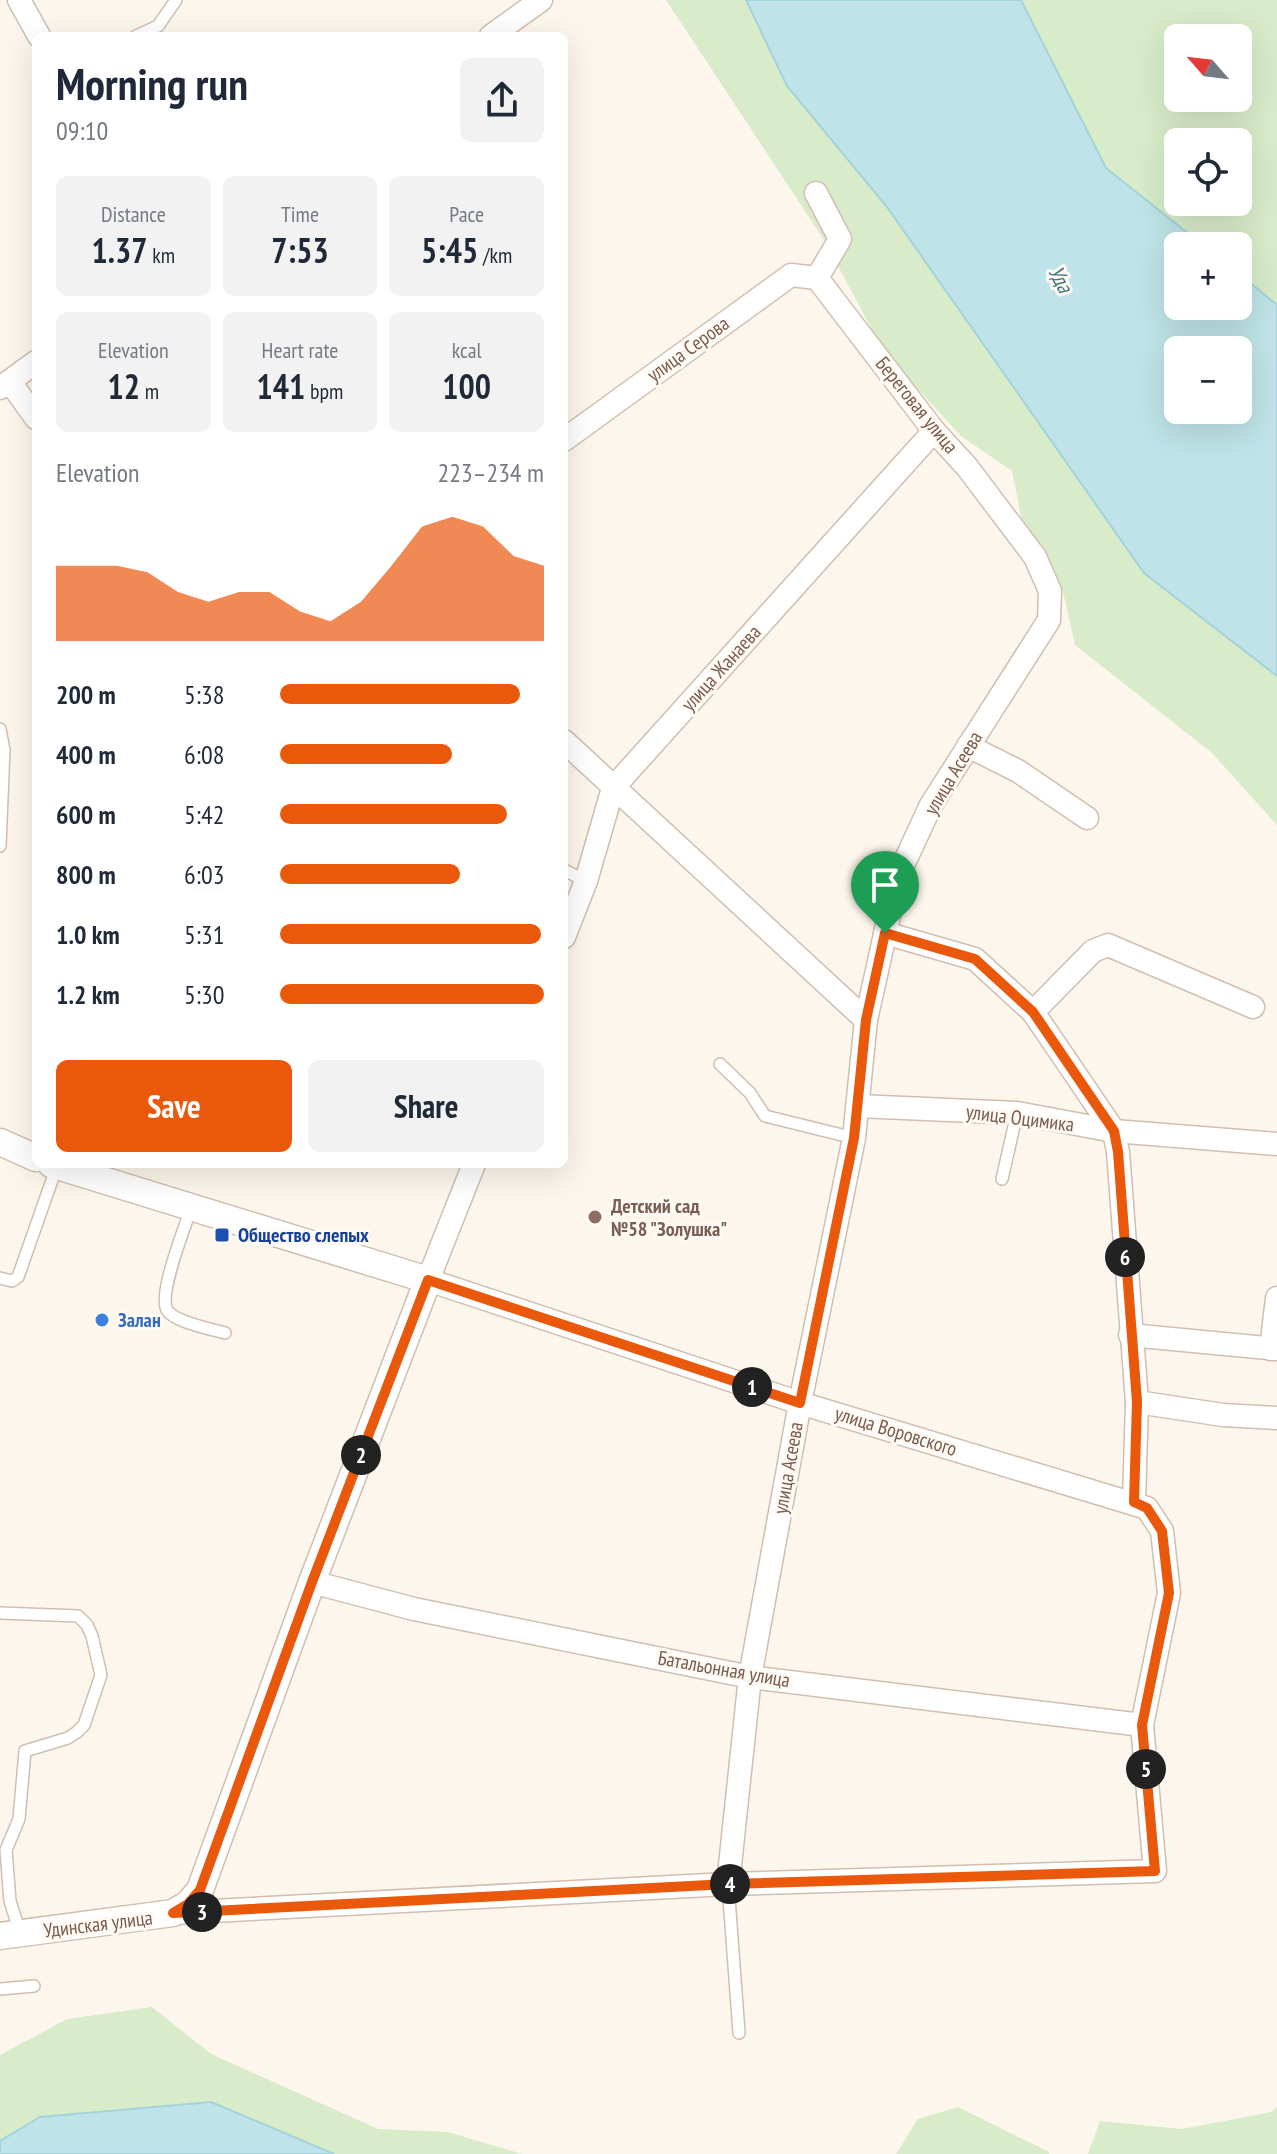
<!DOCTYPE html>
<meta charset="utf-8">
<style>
body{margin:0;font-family:"PT Sans Narrow",sans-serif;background:#f2f2f3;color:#1f2937;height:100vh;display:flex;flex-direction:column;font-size:30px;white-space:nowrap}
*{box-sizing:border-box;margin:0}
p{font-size:26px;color:#747a83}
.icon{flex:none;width:44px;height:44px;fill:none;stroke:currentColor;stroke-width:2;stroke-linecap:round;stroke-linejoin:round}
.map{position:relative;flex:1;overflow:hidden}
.sheet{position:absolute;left:32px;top:32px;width:536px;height:1136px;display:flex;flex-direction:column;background:#fff;border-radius:12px;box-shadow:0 8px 32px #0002}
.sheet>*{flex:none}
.needle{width:52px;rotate:298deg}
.fabs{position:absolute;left:1164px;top:24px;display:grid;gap:16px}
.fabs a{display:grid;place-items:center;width:88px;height:88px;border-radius:12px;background:#fff;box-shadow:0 8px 32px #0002;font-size:40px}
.pin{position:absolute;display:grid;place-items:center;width:68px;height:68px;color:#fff;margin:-82px -34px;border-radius:50% 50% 50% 0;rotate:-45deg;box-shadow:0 0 8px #0007}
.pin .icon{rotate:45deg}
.km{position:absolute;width:40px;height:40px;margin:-20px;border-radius:50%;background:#222;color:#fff;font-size:22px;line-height:40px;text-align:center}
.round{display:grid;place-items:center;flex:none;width:84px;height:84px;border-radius:12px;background:#f2f2f3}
.headline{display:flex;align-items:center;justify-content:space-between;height:136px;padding:0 24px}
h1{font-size:44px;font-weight:700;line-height:60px}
.stats{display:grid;grid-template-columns:repeat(3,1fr);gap:12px;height:136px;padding:8px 24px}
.stats div{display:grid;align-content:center;border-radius:12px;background:#f2f2f3;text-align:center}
.stats b{font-size:34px;font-weight:700}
.stats small{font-size:22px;font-weight:400}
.stats p{font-size:22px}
.chart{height:224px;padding:16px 24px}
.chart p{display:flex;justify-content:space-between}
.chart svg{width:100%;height:144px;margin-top:8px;fill:#ea580c;opacity:.7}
.cta{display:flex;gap:16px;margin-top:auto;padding:16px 24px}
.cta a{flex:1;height:92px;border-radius:12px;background:#ea580c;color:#fff;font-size:32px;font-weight:700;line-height:92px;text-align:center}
.cta a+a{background:#f2f2f3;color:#1f2937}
ul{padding:0 24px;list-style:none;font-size:26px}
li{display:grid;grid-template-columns:128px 96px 1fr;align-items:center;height:60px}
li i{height:20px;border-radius:10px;background:#ea580c}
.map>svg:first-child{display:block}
.green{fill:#d8ecc9;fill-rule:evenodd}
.water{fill:#bfe3e8;stroke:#a5d3da;stroke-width:2;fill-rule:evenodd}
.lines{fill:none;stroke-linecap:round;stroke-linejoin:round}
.service-casing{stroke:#d1beb0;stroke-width:14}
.minor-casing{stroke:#d1beb0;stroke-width:25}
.tertiary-casing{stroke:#d1beb0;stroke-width:29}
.service{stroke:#fff;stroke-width:11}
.minor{stroke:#fff;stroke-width:22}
.tertiary{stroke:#fff;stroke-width:26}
.route-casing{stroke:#fff;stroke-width:16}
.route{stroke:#ea580c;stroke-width:10}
.education-dot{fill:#8d6e63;stroke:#fffaf3;stroke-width:3}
.transit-dot{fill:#1a4fb4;stroke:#fffaf3;stroke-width:3}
.shop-dot{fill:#3f7fe0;stroke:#fffaf3;stroke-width:3}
.labels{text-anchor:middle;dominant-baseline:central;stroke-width:6;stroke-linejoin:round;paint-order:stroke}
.street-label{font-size:20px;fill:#7a5c4d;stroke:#fffaf3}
.education-label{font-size:20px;font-weight:bold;fill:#785e54;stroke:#fffaf3;text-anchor:start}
.transit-label{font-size:20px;font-weight:bold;fill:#164399;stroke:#fffaf3;text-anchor:start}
.shop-label{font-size:20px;font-weight:bold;fill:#366cbe;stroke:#fffaf3;text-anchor:start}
.water-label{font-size:22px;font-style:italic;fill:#437c86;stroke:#fffaf3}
</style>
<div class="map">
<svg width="1277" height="2154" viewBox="0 0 1277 2154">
<rect width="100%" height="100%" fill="#fdf6ec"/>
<g class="green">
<path d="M666,0h80l41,86 100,121 257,366 133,103v149l-65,-72 -137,-108 -12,-53 -40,-66 -11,-55 -51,-35 -77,-84 -60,-112z"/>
<path d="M1021,0h256v305l-39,-32v-27h-34l-98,-78zM1178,38h60v60h-60zM1178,142h60v60h-60z"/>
<path d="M152,2007l59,47 167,75 70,3 74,22h-188l-123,-52 -171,15 -40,24v-86l67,-36z"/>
<path d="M958,2107l91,45v2h-153l22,-35z"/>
<path d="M1277,2107v47h-189l12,-33 82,8 89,-17z"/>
</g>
<g class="water">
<path d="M746,0h275l85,168 98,78h-26v60h60v-33l39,32v371l-133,-103 -257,-366 -100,-121zM1178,350h60v60h-60z"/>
<path d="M211,2102l123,52h-334v-13l40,-24z"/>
</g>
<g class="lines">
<g class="service-casing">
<g id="service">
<path d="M136,36l22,-10 18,-26"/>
<path d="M0,729l4,21 -4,96"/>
<path d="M564,870l22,11"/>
<path d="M720,1064l30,29 15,23 89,22"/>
<path d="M1002,1179l15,-66"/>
<path d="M191,1208c-6,20 -33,85 -24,102 7,12 44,19 58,23"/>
<path d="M0,1278l12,3 6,-4 39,-111"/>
<path d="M0,1613l78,3 9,9 5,11 9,39 -17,50 -7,7 -9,6 -43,13 -6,68 -13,31 4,51 10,32"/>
<path d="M728,1884l11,149"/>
<path d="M0,1989l34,-3"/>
</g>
</g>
<g class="minor-casing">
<g id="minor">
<path d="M19,0l20,36"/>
<path d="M491,36l50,-36"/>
<path d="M10,382l26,36"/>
<path d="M0,388l36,-26"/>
<path d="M564,440l227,-165 26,3"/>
<path d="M564,741l302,279"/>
<path d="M968,746l50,25 69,47"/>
<path d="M885,933l90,26 58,53 81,119 4,21 19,250 -3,100"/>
<path d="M564,937l22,-56 27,-93 321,-357"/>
<path d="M1033,1012l60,-61 15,-6 145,62"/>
<path d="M858,1106l159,7 97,18 163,13"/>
<path d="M1130,1335l147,14"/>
<path d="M1271,1349l6,-51"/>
<path d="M1137,1402l86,13 54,3"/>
<path d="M312,1582l102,27 336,68 392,48"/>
<path d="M728,1884l22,-207 50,-274 54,-265 12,-118 32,-144 33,-71 118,-185 1,-29 -15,-34 -68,-90 -33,-36 -117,-153 23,-39 -24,-46"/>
<path d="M173,1913l555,-29 427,-13 -13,-146 27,-132 -7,-62 -15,-23 -347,-105 -372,-123 46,-116"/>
</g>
</g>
<g class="tertiary-casing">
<g id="tertiary">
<path d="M0,1142l36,16"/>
<path d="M0,1936l173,-23 15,-9 12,-14 112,-308 116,-302 -377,-116"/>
</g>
</g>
<use href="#service" class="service"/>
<use href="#minor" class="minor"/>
<use href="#tertiary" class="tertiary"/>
</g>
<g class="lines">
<g class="route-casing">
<path id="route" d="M885,933l90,26 58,53 81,119 4,21 19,250 -3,100 13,6 15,23 7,62 -27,132 13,146 -427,13 -555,29 15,-9 12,-14 112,-308 116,-302 372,123 54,-265 12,-118z"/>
</g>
<use href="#route" class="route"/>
</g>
<circle class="education-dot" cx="595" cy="1217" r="8"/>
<rect class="transit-dot" x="214" y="1227" width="16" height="16" rx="4"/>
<circle class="shop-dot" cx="102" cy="1320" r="8"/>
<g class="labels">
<g class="street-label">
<text transform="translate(688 349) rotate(-36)">улица Серова</text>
<text transform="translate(917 405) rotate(51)">Береговая улица</text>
<text transform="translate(721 668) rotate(-48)">улица Жанаева</text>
<text transform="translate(953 773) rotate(-59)">улица Асеева</text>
<text transform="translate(1020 1118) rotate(7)">улица Оцимика</text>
<text transform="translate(896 1431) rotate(17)">улица Воровского</text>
<text transform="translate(788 1468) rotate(-80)">улица Асеева</text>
<text transform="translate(724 1669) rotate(10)">Батальонная улица</text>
<text transform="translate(98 1924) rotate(-7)">Удинская улица</text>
</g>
<g class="education-label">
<text x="611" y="1206">Детский сад<tspan x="611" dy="23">№58 "Золушка"</tspan></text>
</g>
<g class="transit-label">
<text x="238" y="1235">Общество слепых</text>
</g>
<g class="shop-label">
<text x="118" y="1320">Залан</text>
</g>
<g class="water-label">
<text transform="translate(1061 279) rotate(62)">Уда</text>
</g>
</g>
</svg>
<div class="fabs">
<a><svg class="needle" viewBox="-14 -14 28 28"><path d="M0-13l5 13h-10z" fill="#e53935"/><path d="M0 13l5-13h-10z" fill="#747a83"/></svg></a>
<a><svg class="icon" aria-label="locate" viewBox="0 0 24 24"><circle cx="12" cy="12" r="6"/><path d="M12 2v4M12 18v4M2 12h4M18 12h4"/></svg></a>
<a>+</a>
<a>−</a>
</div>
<div class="pin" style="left:885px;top:933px;background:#1e9e55"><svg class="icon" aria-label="arrive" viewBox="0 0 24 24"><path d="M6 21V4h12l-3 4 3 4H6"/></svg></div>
<b class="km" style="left:752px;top:1387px">1</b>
<b class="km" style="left:361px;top:1455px">2</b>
<b class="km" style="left:202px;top:1912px">3</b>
<b class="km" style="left:730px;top:1884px">4</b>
<b class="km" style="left:1146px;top:1769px">5</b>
<b class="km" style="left:1125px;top:1257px">6</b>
<section class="sheet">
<div class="headline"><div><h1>Morning run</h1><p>09:10</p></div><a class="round"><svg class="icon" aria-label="share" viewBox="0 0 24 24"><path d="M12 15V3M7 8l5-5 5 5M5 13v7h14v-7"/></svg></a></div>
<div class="stats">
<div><p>Distance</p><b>1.37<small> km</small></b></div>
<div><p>Time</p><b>7:53</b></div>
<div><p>Pace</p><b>5:45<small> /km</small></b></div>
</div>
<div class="stats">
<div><p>Elevation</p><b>12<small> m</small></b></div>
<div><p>Heart rate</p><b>141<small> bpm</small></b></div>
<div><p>kcal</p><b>100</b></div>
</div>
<div class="chart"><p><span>Elevation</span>223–234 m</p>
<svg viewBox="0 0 160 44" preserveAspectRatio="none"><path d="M0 44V21L10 21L20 21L30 23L40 29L50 32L60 29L70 29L80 35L90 38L100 32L110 21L120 9L130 6L140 9L150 18L160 21V44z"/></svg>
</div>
<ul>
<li><b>200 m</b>5:38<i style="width:91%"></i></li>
<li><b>400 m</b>6:08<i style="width:65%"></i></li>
<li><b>600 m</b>5:42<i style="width:86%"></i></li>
<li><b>800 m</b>6:03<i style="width:68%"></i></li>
<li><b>1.0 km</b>5:31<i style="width:99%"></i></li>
<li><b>1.2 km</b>5:30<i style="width:100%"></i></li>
</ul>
<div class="cta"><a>Save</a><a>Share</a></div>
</section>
</div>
